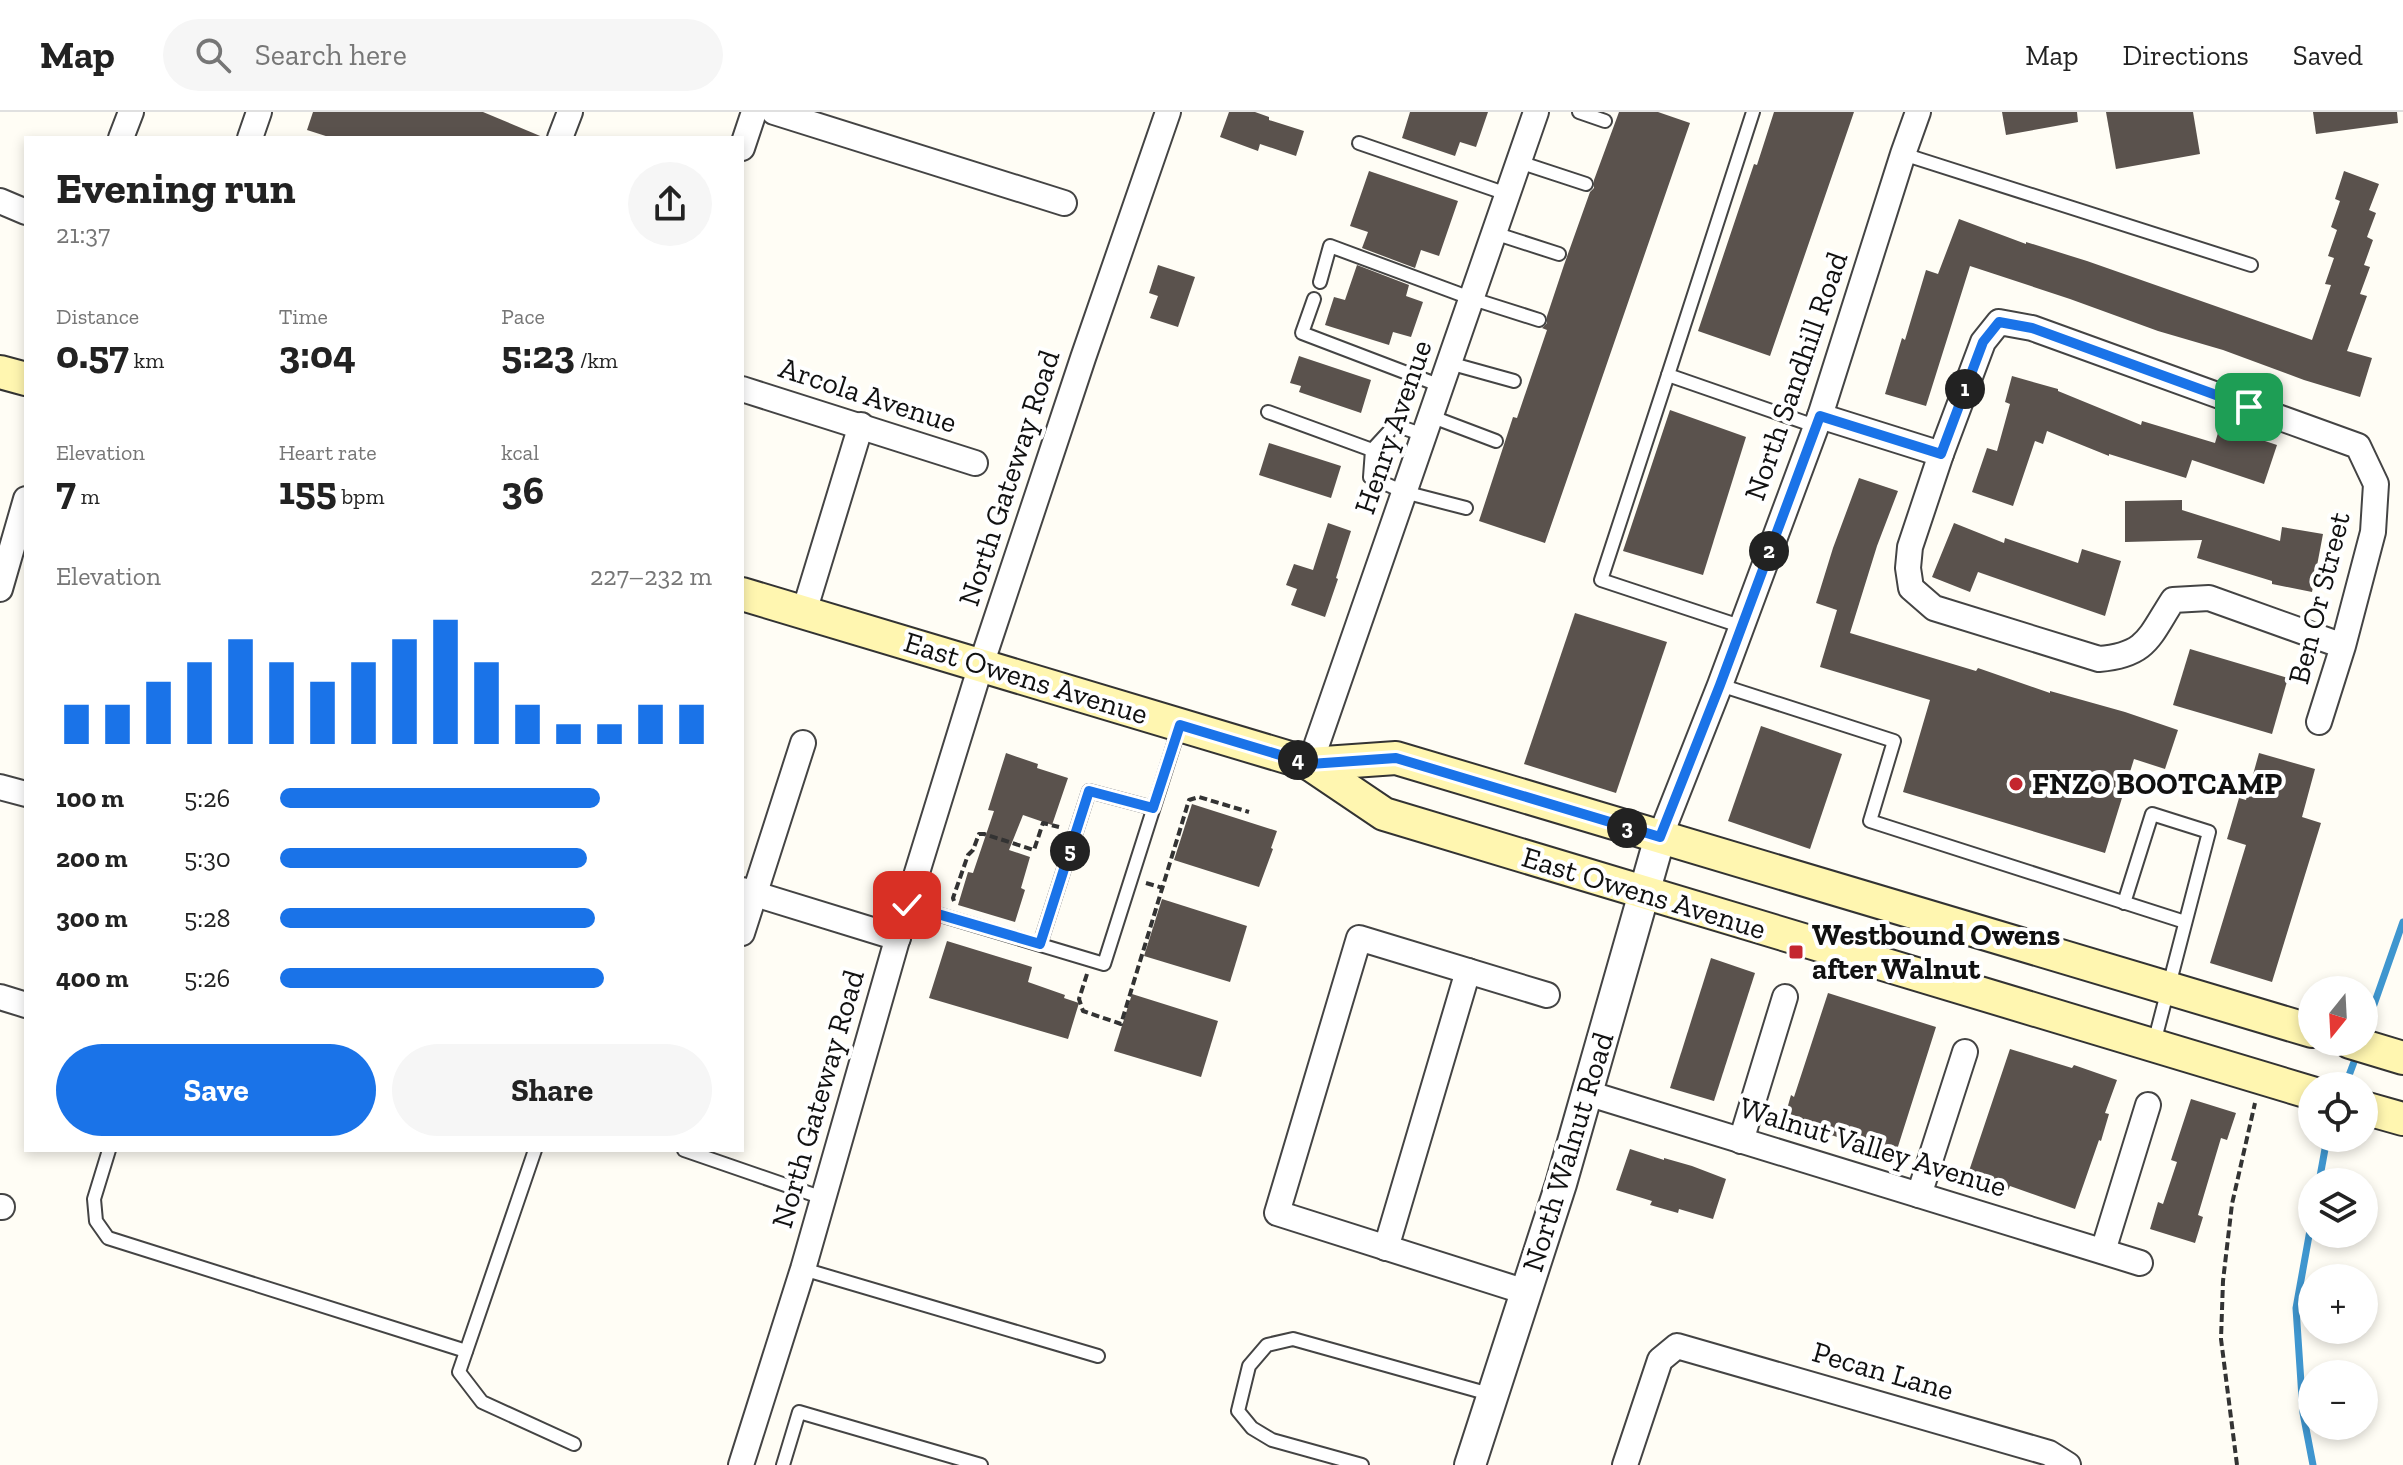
<!DOCTYPE html>
<meta charset="utf-8">
<style>
body{margin:0;font-family:"Zilla Slab",serif;background:#f6f6f6;color:#222;height:100vh;display:flex;flex-direction:column;font-size:30px;white-space:nowrap}
*{box-sizing:border-box;margin:0}
p{font-size:26px;color:#767676}
.icon{flex:none;width:44px;height:44px;fill:none;stroke:currentColor;stroke-width:2;stroke-linecap:round;stroke-linejoin:round}
.map{position:relative;flex:1;overflow:hidden}
.panel{position:absolute;left:24px;top:24px;width:720px;height:1016px;display:flex;flex-direction:column;background:#fff;border-radius:0px;box-shadow:0 4px 12px #0003}
.panel>*{flex:none}
.needle{width:52px;rotate:198deg}
.fabs{position:absolute;left:2298px;top:864px;display:grid;gap:16px}
.fabs a{display:grid;place-items:center;width:80px;height:80px;border-radius:50%;background:#fff;box-shadow:0 4px 12px #0003;font-size:40px}
.pin{position:absolute;display:grid;place-items:center;width:68px;height:68px;color:#fff;margin:-34px;border-radius:16px;box-shadow:0 4px 12px #0006}
.km{position:absolute;width:40px;height:40px;margin:-20px;border-radius:50%;background:#222;color:#fff;font-size:22px;line-height:40px;text-align:center}
.round{display:grid;place-items:center;flex:none;width:84px;height:84px;border-radius:42px;background:#f6f6f6}
.summary{display:flex;align-items:center;justify-content:space-between;height:136px;padding:0 32px}
h1{font-size:44px;font-weight:700;line-height:60px}
.metrics{display:grid;grid-template-columns:repeat(3,1fr);gap:12px;height:136px;padding:8px 32px}
.metrics div{display:grid;align-content:center}
.metrics b{font-size:40px;font-weight:700}
.metrics small{font-size:22px;font-weight:400}
.metrics p{font-size:22px}
.chart{height:224px;padding:16px 32px}
.chart p{display:flex;justify-content:space-between}
.chart svg{width:100%;height:144px;margin-top:8px;stroke:#1a73e8;stroke-width:6}
.primary-button{display:flex;gap:16px;margin-top:auto;padding:16px 32px}
.primary-button a{flex:1;height:92px;border-radius:48px;background:#1a73e8;color:#fff;font-size:32px;font-weight:700;line-height:92px;text-align:center}
.primary-button a+a{background:#f6f6f6;color:#222}
ul{padding:0 32px;list-style:none;font-size:26px}
li{display:grid;grid-template-columns:128px 96px 1fr;align-items:center;height:60px}
li i{height:20px;border-radius:10px;background:#1a73e8}
header{display:flex;align-items:center;gap:48px;box-sizing:border-box;height:112px;padding:0 40px;background:#fff;border-bottom:2px solid #e0e0e0}
header strong{font-size:38px}
nav{display:flex;gap:44px;margin-inline-start:auto;font-size:28px}
.search{width:560px;height:72px;background:#f6f6f6;display:flex;align-items:center;gap:20px;box-sizing:border-box;padding:0 28px;border-radius:44px;color:#767676;font-size:30px}
.map>svg:first-child{display:block}
.lines{fill:none;stroke-linecap:round;stroke-linejoin:round}
.stream{stroke:#3f96cf;stroke-width:7}
.building{fill:#5a524d}
.service-casing{stroke:#444;stroke-width:16}
.minor-casing{stroke:#444;stroke-width:28}
.tertiary-casing{stroke:#444;stroke-width:34}
.secondary-casing{stroke:#333;stroke-width:36}
.path{stroke:#333;stroke-width:4;stroke-dasharray:8 4;stroke-linecap:butt}
.service{stroke:#fff;stroke-width:12}
.minor{stroke:#fff;stroke-width:24}
.tertiary{stroke:#fff;stroke-width:30}
.secondary{stroke:#fff6b0;stroke-width:32}
.route-casing{stroke:#fff;stroke-width:16}
.route{stroke:#1a73e8;stroke-width:10}
.poi-dot{fill:#c4262e;stroke:#fff;stroke-width:3}
.labels{text-anchor:middle;dominant-baseline:central;stroke-width:8;stroke-linejoin:round;paint-order:stroke}
.street-label{font-size:30px;fill:#111;stroke:#fff}
.poi-label{font-size:30px;font-weight:bold;fill:#111;stroke:#fff;text-anchor:start}
</style>
<header>
<strong>Map</strong>
<div class="search"><svg class="icon" aria-label="search" viewBox="0 0 24 24"><circle cx="10" cy="10" r="6"/><path d="M15 15l6 6"/></svg>Search here</div>
<nav><a>Map</a><a>Directions</a><a>Saved</a></nav>
</header>
<div class="map">
<svg width="2403" height="1353" viewBox="0 0 2403 1353">
<rect width="100%" height="100%" fill="#fffdf5"/>
<g class="lines">
<g class="stream">
<path d="M2364,921l39,-111"/>
<path d="M2345,974l12,-32"/>
<path d="M2319,1070l8,-44"/>
<path d="M2312,1107l-16,89 7,105 10,52"/>
</g>
</g>
<g class="building">
<path d="M313,0h170l62,26h-213l-25,-8z"/>
<path d="M1229,0h26l14,5v3l35,11 -8,25 -36,-12 -2,7 -38,-14z"/>
<path d="M1410,0h78l-12,35 -16,-5 -5,14 -53,-18z"/>
<path d="M1619,0h39l32,11 -145,420 -66,-22 34,-104 4,1 30,-88 -5,-2 5,-5v-7l17,-51 26,-73 4,-4v-8z"/>
<path d="M1774,0h80l-84,244 -72,-25 56,-167 3,1z"/>
<path d="M2002,0h75l1,10 -72,13z"/>
<path d="M2106,0h87l7,42 -84,15z"/>
<path d="M2313,0h84l1,11 -82,11z"/>
<path d="M1369,59l89,30 -19,55 -18,-6 -6,18 -53,-20 6,-16 -18,-6z"/>
<path d="M2344,59l35,13 -10,26 7,3 -9,24 6,3 -9,25 6,2 -10,27 7,2 -20,55 25,7 -12,39 -56,-17 -81,-30 -65,-19 -88,-32 -100,-33 -44,140 -41,-12 17,-56 3,2 21,-70 12,4 21,-55 67,25v-2l61,19 225,79 19,-55 -6,-1 9,-26 -6,-2 9,-26 -6,-3 9,-26 -5,-2z"/>
<path d="M1158,153l37,12 -17,50 -28,-9 8,-22 -9,-3z"/>
<path d="M1357,153l52,20 -3,11 17,6 -12,35 -18,-5 -4,13 -64,-20 9,-28 11,3z"/>
<path d="M1299,244l72,24 -10,33 -62,-21 2,-6 -11,-3z"/>
<path d="M2012,264l46,13v2l83,34 1,-4 73,22 5,-17 57,19 -13,39 -72,-24 -6,18 -77,-24v2l-62,-25 -4,13 -8,-3 -22,65 -41,-14 15,-44 10,3 13,-47 -5,-2z"/>
<path d="M1670,298l76,27 -43,138 -80,-24z"/>
<path d="M1269,331l72,23 -10,32 -72,-23z"/>
<path d="M1859,366l39,13 -21,55 -27,87 126,38 2,-3 72,25v-2l75,21 53,18 -13,39 -31,-10 -29,94 -202,-61 27,-92 -110,-33 17,-57 -21,-7 17,-55z"/>
<path d="M2182,388v10l98,31 2,-14 41,7 -11,58 -40,-8v-3l-75,-23 5,-18 -77,2v-41z"/>
<path d="M1328,411l23,8 -15,47 2,1 -13,38 -34,-12 6,-16 -11,-4 8,-21 19,6z"/>
<path d="M1954,411l50,20 1,-5 73,25 4,-14 39,12 -16,55 -127,-44 -8,20 -38,-15z"/>
<path d="M1575,501l92,29 -51,151 -92,-29z"/>
<path d="M2190,537l98,29 -16,56 -99,-29z"/>
<path d="M1761,614l81,28 -32,95 -82,-28z"/>
<path d="M1006,641l32,11 -1,4 31,10 -16,47 -29,-10 -14,35 21,7 -9,31 4,2 -10,32 -57,-17 10,-33 5,1 21,-62 -6,-1z"/>
<path d="M2259,641l56,16 -13,48 19,6 -49,159 -62,-19 36,-118 -19,-6 12,-41 7,2z"/>
<path d="M1192,692l85,27 -6,17 2,1 -14,38 -85,-27z"/>
<path d="M1162,787l85,27 -17,56 -86,-26z"/>
<path d="M947,829l85,26 -4,15 37,13 -1,3 15,5 -11,36 -139,-41z"/>
<path d="M1711,846l44,15 -41,128 -44,-13z"/>
<path d="M1828,881l108,34 -41,129 -67,-22v2l-45,-13 8,-28 3,2z"/>
<path d="M1132,882l86,27 -17,56 -87,-26z"/>
<path d="M2010,937l62,19 2,-3 43,15 -12,33 4,1 -8,27 -2,-1 -24,69 -65,-23 -2,4 -41,-13z"/>
<path d="M2191,987l45,14 -9,27 -6,-2 -23,77 5,2 -8,26 -45,-14 8,-27 5,2 14,-42 -6,-2z"/>
<path d="M1630,1037l34,11v-2l28,8 34,13 -13,40 -34,-10 -1,4 -28,-8 2,-4 -36,-11z"/>
</g>
<g class="lines">
<g class="service-casing">
<g id="service">
<path d="M1579,0l26,9"/>
<path d="M1753,0l-85,263 147,51"/>
<path d="M1359,31l148,51"/>
<path d="M1903,42l348,111"/>
<path d="M1519,50l67,22"/>
<path d="M1494,121l65,21"/>
<path d="M1320,170l10,-36 143,53 66,21"/>
<path d="M1314,187l-12,34 139,53"/>
<path d="M1449,251l65,18"/>
<path d="M1668,263l-67,205 139,46"/>
<path d="M1268,300l104,38"/>
<path d="M1430,304l66,25"/>
<path d="M1424,323l-29,-10 -23,25 -2,27 34,15 62,16"/>
<path d="M1720,573l174,56 -24,80 315,101"/>
<path d="M2124,791l28,-89 57,18 -55,211"/>
<path d="M907,793l197,59 76,-239"/>
<path d="M1040,832l49,-153 64,17"/>
<path d="M109,1038l-15,49 2,22 12,17 358,113"/>
<path d="M535,1038l-76,222 23,30 92,42"/>
<path d="M684,1038l139,48"/>
<path d="M803,1157l295,87"/>
<path d="M783,1353l16,-53 182,53"/>
<path d="M1362,1353l-90,-25 -20,-12 -14,-17 11,-45 18,-21 26,-6 200,56"/>
</g>
</g>
<g class="minor-casing">
<g id="minor">
<path d="M774,0l290,91"/>
<path d="M121,26l10,-26"/>
<path d="M250,26l9,-26"/>
<path d="M560,26l10,-26"/>
<path d="M742,36l12,-36"/>
<path d="M0,89l26,11"/>
<path d="M742,277l233,74"/>
<path d="M1820,304l121,38"/>
<path d="M0,477l26,-90"/>
<path d="M804,500l57,-187"/>
<path d="M2319,610l24,-76 30,-114 3,-48 -18,-38 -326,-118 -33,-6 -16,20 -42,112 -31,93 -2,21 3,20 23,20 165,51c48,-4 50,-22 74,-59l36,-2 134,48"/>
<path d="M1310,652l226,-652"/>
<path d="M0,675l26,7"/>
<path d="M1660,725l60,-152 100,-269 83,-262 15,-42"/>
<path d="M742,778l156,48"/>
<path d="M742,821l61,-190"/>
<path d="M0,885l26,8"/>
<path d="M1587,981l553,170"/>
<path d="M1741,1029l44,-144"/>
<path d="M1919,1083l46,-143"/>
<path d="M0,1095h2"/>
<path d="M1386,1136l82,-277"/>
<path d="M2103,1139l45,-146"/>
<path d="M1526,1180l-249,-79 82,-275 188,57"/>
<path d="M741,1353l62,-196 104,-364 74,-240 102,-307 85,-246"/>
<path d="M1625,1353l35,-105 17,-14 372,107 19,12"/>
</g>
</g>
<g class="tertiary-casing">
<path id="tertiary" d="M1470,1353l91,-281 99,-347"/>
</g>
<g class="secondary-casing">
<g id="secondary">
<path d="M0,260l26,7"/>
<path d="M742,482l568,170 74,50 928,279"/>
<path d="M1310,652l86,-6 916,273"/>
<path d="M2350,930l53,16"/>
<path d="M2364,996l39,11"/>
</g>
</g>
<g class="path">
<path d="M1146,771l17,5"/>
<path d="M954,789l-1,-3 15,-43 5,-5 6,-16h5l50,16 9,-27 16,4"/>
<path d="M1087,862l-8,25 4,12 38,13 68,-224 10,-3 50,15"/>
<path d="M2237,1353l-16,-126 2,-58 9,-77 23,-101"/>
</g>
<use href="#service" class="service"/>
<use href="#minor" class="minor"/>
<use href="#tertiary" class="tertiary"/>
<use href="#secondary" class="secondary"/>
</g>
<g class="lines">
<g class="route-casing">
<path id="route" d="M907,793l133,39 49,-153 64,17 27,-83 130,39 86,-6 264,79 60,-152 100,-269 121,38 42,-112 16,-20 33,6 217,79"/>
</g>
<use href="#route" class="route"/>
</g>
<g class="poi-dot">
<circle cx="2016" cy="672" r="8"/>
<rect x="1788" y="832" width="16" height="16" rx="4"/>
</g>
<g class="labels">
<g class="street-label">
<text transform="translate(1796 264) rotate(-71)">North Sandhill Road</text>
<text transform="translate(868 283) rotate(18)">Arcola Avenue</text>
<text transform="translate(1393 315) rotate(-71)">Henry Avenue</text>
<text transform="translate(1009 366) rotate(-72)">North Gateway Road</text>
<text transform="translate(2319 486) rotate(-76)">Ben Or Street</text>
<text transform="translate(1026 566) rotate(17)">East Owens Avenue</text>
<text transform="translate(1644 781) rotate(17)">East Owens Avenue</text>
<text transform="translate(818 987) rotate(-74)">North Gateway Road</text>
<text transform="translate(1873 1035) rotate(17)">Walnut Valley Avenue</text>
<text transform="translate(1568 1040) rotate(-73)">North Walnut Road</text>
<text transform="translate(1883 1259) rotate(16)">Pecan Lane</text>
</g>
<g class="poi-label">
<text x="2032" y="672">FNZO BOOTCAMP</text>
<text x="1812" y="823">Westbound Owens<tspan x="1812" dy="34">after Walnut</tspan></text>
</g>
</g>
</svg>
<div class="fabs">
<a><svg class="needle" viewBox="-14 -14 28 28"><path d="M0-13l5 13h-10z" fill="#e53935"/><path d="M0 13l5-13h-10z" fill="#767676"/></svg></a>
<a><svg class="icon" aria-label="locate" viewBox="0 0 24 24"><circle cx="12" cy="12" r="6"/><path d="M12 2v4M12 18v4M2 12h4M18 12h4"/></svg></a>
<a><svg class="icon" aria-label="layers" viewBox="0 0 24 24"><path d="M12 4l9 5-9 5-9-5zM3 14l9 5 9-5"/></svg></a>
<a>+</a>
<a>−</a>
</div>
<div class="pin" style="left:2249px;top:295px;background:#1e9e55"><svg class="icon" aria-label="arrive" viewBox="0 0 24 24"><path d="M6 21V4h12l-3 4 3 4H6"/></svg></div>
<div class="pin" style="left:907px;top:793px;background:#d93025"><svg class="icon" aria-label="check" viewBox="0 0 24 24"><path d="M5 12l5 5 9-10"/></svg></div>
<b class="km" style="left:1965px;top:277px">1</b>
<b class="km" style="left:1769px;top:439px">2</b>
<b class="km" style="left:1627px;top:716px">3</b>
<b class="km" style="left:1298px;top:648px">4</b>
<b class="km" style="left:1070px;top:739px">5</b>
<section class="panel">
<div class="summary"><div><h1>Evening run</h1><p>21:37</p></div><a class="round"><svg class="icon" aria-label="share" viewBox="0 0 24 24"><path d="M12 15V3M7 8l5-5 5 5M5 13v7h14v-7"/></svg></a></div>
<div class="metrics">
<div><p>Distance</p><b>0.57<small> km</small></b></div>
<div><p>Time</p><b>3:04</b></div>
<div><p>Pace</p><b>5:23<small> /km</small></b></div>
</div>
<div class="metrics">
<div><p>Elevation</p><b>7<small> m</small></b></div>
<div><p>Heart rate</p><b>155<small> bpm</small></b></div>
<div><p>kcal</p><b>36</b></div>
</div>
<div class="chart"><p><span>Elevation</span>227–232 m</p>
<svg viewBox="0 0 160 44" preserveAspectRatio="none"><path d="M5 44V32M15 44V32M25 44V25M35 44V19M45 44V12M55 44V19M65 44V25M75 44V19M85 44V12M95 44V6M105 44V19M115 44V32M125 44V38M135 44V38M145 44V32M155 44V32"/></svg>
</div>
<ul>
<li><b>100 m</b>5:26<i style="width:74%"></i></li>
<li><b>200 m</b>5:30<i style="width:71%"></i></li>
<li><b>300 m</b>5:28<i style="width:73%"></i></li>
<li><b>400 m</b>5:26<i style="width:75%"></i></li>
</ul>
<div class="primary-button"><a>Save</a><a>Share</a></div>
</section>
</div>
